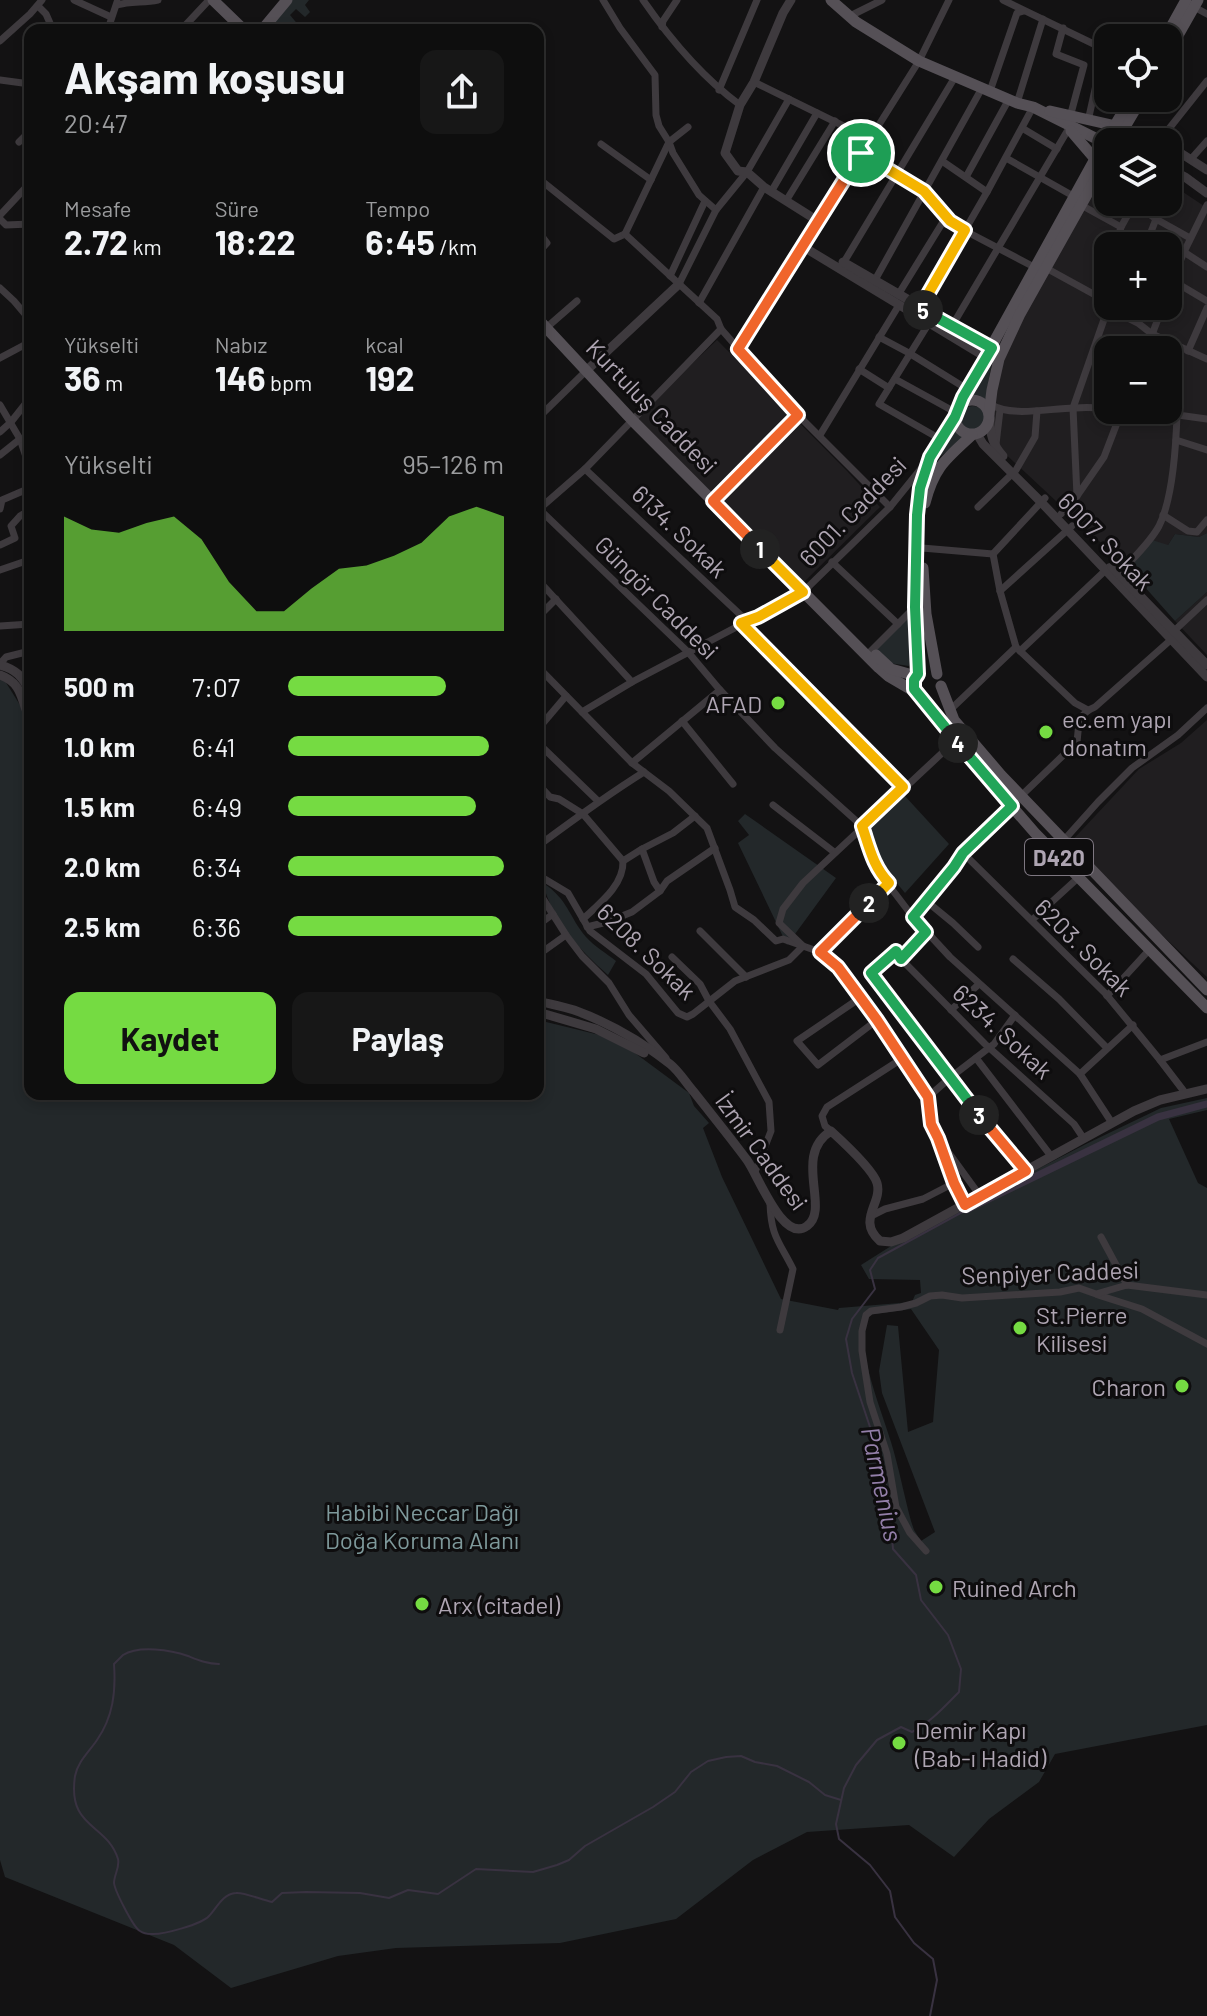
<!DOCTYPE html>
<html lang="tr">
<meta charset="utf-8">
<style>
body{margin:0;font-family:Barlow,sans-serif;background:#171717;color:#f1f3f6;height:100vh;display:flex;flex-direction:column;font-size:30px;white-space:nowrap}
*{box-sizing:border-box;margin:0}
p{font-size:26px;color:#9b9c9e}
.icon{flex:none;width:44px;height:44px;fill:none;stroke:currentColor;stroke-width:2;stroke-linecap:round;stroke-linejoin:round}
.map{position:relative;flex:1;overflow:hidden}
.panel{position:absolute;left:24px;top:24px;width:520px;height:1076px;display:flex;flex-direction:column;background:#0e0e0e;border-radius:16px;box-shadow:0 4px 12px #0003,0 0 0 2px #2e2e2e}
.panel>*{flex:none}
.tools{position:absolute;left:1094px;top:24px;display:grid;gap:16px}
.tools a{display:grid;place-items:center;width:88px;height:88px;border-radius:16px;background:#0e0e0e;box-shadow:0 4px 12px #0003,0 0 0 2px #2e2e2e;font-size:40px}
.pin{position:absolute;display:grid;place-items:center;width:68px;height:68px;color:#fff;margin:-34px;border:4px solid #fff;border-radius:50%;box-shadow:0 2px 8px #0007}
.km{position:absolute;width:40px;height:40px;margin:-20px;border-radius:50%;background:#222;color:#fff;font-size:22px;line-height:40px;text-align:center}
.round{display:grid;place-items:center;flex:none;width:84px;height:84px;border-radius:16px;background:#171717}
.head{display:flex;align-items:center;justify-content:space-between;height:136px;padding:0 40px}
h1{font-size:44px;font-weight:700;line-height:60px}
.metrics{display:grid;grid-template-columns:repeat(3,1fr);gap:12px;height:136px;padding:8px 40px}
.metrics div{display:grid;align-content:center}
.metrics b{font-size:34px;font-weight:700}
.metrics small{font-size:22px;font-weight:400}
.metrics p{font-size:22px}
.chart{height:224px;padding:16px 40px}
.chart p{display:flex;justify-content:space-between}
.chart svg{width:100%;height:144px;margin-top:8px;fill:#75db42;opacity:.7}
.action{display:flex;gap:16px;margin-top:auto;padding:16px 40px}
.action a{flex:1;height:92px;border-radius:16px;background:#75db42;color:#111;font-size:32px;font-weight:700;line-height:92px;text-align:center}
.action a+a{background:#171717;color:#f1f3f6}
ul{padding:0 40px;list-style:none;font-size:26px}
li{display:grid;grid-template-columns:128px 96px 1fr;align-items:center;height:60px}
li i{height:20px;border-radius:10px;background:#75db42}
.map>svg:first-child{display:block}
.built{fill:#201e20;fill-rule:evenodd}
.green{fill:#23282a;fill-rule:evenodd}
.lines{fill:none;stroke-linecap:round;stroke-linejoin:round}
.stream{stroke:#393241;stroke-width:2}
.canal{stroke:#393241;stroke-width:7}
.minor{stroke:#3e3a3e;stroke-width:7}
.tertiary{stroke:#3e3a3e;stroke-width:9}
.primary{stroke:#555056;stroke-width:11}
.split-1-casing{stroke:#fff;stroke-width:16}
.split-2-casing{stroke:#fff;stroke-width:16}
.split-3-casing{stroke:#fff;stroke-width:16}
.split-4-casing{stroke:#fff;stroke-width:16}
.split-5-casing{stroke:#fff;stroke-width:16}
.split-6-casing{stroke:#fff;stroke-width:16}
.split-1{stroke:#f0652b;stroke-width:10}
.split-2{stroke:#f5b400;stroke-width:10}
.split-3{stroke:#f0652b;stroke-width:10}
.split-4{stroke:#22a559;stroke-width:10}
.split-5{stroke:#22a559;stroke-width:10}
.split-6{stroke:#f5b400;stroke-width:10}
.poi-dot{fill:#75db42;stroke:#0e0d0e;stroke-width:3}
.labels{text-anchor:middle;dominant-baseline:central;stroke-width:6;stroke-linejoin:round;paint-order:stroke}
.shield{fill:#0e0d0e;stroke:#7e7781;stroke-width:2}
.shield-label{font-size:22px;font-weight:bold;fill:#aea5b2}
.street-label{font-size:24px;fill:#aea5b2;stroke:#0e0d0e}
.poi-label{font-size:24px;fill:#aea5b2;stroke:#0e0d0e;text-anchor:start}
.park-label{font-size:24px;fill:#7e999b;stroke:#0e0d0e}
.water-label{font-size:26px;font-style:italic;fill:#937fa9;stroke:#0e0d0e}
</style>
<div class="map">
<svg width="1207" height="2016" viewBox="0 0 1207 2016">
<rect width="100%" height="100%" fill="#131213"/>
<g class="built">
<path d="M1108,162v40h60v-20l39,26v325l-8,4 -24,-3 -7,11 -40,23 -129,-120 -6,-35 9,-65zM1108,246h60v60h-60zM1108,350h60v60h-60z"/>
<path d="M717,340l130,131 33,36 -76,75 -169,-164z"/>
<path d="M1207,592v63l-32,-34z"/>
<path d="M1207,720v257l-140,-131 72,-77 42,-26z"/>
</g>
<g class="green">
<path d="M292,0h17l-4,5 5,7 -5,5 -9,-8 -6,6 10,12 -3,3h-30z"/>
<path d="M995,343l-8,47v12l-21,-4z"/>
<circle cx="973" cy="418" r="12"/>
<path d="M952,423l3,7 11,8 -31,22z"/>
<path d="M1207,533v59l-32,29 -47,-53 24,-28 16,5 7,-11 24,3z"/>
<path d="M913,614l-4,52 -20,-3 -17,-11z"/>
<path d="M0,673l30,48v373h508v-74l78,19 73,54 5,13 15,17 -6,5 19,49 59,122 57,11 1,-2 73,-6 3,-7 6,-2 -1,-13 -51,-1 -8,-14 38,-24 187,-97 75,-36 46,-10v12l-38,9 29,64 9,5v537l-152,29 -16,28 -50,37 -35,38 -45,-32 -102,7 -54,28 -77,59 -116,24 -164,5 -58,8 -107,32 -57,-43 -169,-68 -5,-17zM911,1309l28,41 -6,72 -25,10 -10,-106 -11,-1 -8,46 3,22 53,139 -14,9 -7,-11 -3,-9c-7,-26 -12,-53 -20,-79 -8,-28 -39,-102 -24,-127z"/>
<path d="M904,795l45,49 -44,49 -27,-33 -13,-31z"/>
<path d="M745,814l91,64 -49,67 -49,-102 11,-8 -11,-14z"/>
<path d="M543,883c25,16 26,34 43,54 8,9 20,16 30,24l-8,14c-29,-26 -56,-54 -65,-92z"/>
</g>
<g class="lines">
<g class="stream">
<path d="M219,1664c-12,0 -21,-4 -31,-8 -17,-6 -49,-11 -65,-1 -3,3 -6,6 -9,9 2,28 -1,53 -17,76 -8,12 -19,21 -22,36 -8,53 32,47 43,83 2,8 -4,16 -4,24 1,8 19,44 26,48 3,2 8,3 11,3 12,1 51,-10 58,-18 8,-8 13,-22 27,-23 8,-1 26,7 36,9l10,-9 24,-1 54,1 29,5 19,-8 30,4 38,-25 57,3 24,-7 12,-5 16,-14 68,-39 22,-15 16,-20 17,-11 18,-4 15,-1 14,6 22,4 32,16 16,13 16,5"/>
<path d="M930,2016l7,-36 -4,-21 -19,-16 -19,-26 -5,-26 -20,-26 -31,-26 -3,-15 8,-36 12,-23 21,-25 24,-13 11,5c18,-9 33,-26 47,-40l2,-23 -13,-34 -27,-35 -5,-25 -23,-26 -4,-47 -8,-42 -29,-87 -6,-34 6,-20 23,-30 -5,-19 8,-12 88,-48"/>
</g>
<path class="canal" d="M966,1210l192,-93 49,-13"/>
<g class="minor">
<path d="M74,0l37,17"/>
<path d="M603,0l17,28 35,47 1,40 3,11 10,16 4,11 26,42 17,15"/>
<path d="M643,0c27,39 59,77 97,105"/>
<path d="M1003,0l101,49 -16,72"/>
<path d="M117,5c14,-4 27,-2 41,-5"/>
<path d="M38,6l8,8 7,16"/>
<path d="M1194,7l13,7"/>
<path d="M850,16l32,-16"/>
<path d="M662,27l1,-6 14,-21"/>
<path d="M1063,28l-7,26 28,11 -14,52"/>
<path d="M111,30l-1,-7 7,-21"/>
<path d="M181,30l28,-30"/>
<path d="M0,41l30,-27 12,-14"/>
<path d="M0,80l30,4"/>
<path d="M754,82l116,57"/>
<path d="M719,90l38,-90"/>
<path d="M990,91l27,-78 7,-2"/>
<path d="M1017,103l26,-84"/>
<path d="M1022,128l35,21"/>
<path d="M1160,140l47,-59"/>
<path d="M19,142l11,-11"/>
<path d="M601,144l50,36"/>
<path d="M861,153l63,38 30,34 82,43"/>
<path d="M1006,158l69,39"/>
<path d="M1191,159l16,-18"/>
<path d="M942,161l45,31"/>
<path d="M966,177l43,-78"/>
<path d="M538,178l76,61 11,-5"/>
<path d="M771,192l46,-79"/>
<path d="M786,201l49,-80"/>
<path d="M1134,203l22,16 34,19"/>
<path d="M1081,205l40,22"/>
<path d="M0,215l30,-32"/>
<path d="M0,219l6,6 24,-1"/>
<path d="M538,231l9,12 -9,10"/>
<path d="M625,234l92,85 4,10 67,76 102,102"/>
<path d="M625,234l44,-92 19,-15"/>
<path d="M1116,246l5,-19 14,-25"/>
<path d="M1148,246l1,-9 7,-18"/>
<path d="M1184,252l23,15"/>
<path d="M841,267l114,-190"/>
<path d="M1046,268l51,28 11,12 30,15 14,11 55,25"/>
<path d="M670,276l35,-75"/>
<path d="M1170,279l37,22"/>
<path d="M875,280l107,-192"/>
<path d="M679,284l37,-74 31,-38 42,-73"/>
<path d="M0,288l14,13 16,19"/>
<path d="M1168,291l16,-39 23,-47"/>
<path d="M898,295l48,-78"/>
<path d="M1101,300l7,-24"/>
<path d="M699,303l65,-116"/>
<path d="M920,308l67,-116 46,-85"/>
<path d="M929,323l-50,81 61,35"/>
<path d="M952,326l117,-198"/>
<path d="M546,328l31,-27"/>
<path d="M879,337l30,16 58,36"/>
<path d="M738,349l181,-288 30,-61"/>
<path d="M1146,350l17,-44"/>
<path d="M1188,351l19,-43"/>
<path d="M0,358l30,-16"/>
<path d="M859,369l30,19"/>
<path d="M895,379l60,33"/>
<path d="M990,404c22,14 59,4 85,4 11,-1 22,0 33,0"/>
<path d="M0,405l20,34 5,15 5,8"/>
<path d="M1142,410l65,9"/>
<path d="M538,418l49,-48"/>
<path d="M0,432l11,-10 19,-24"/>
<path d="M820,435l79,-130"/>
<path d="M1176,440l31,10"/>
<path d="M996,444l4,-34"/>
<path d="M0,455l20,-16"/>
<path d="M585,469l162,152"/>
<path d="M1077,496l-4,-88 35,-100"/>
<path d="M713,501l85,-86"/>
<path d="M978,507l38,-37 19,-33 2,-26"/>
<path d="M538,508l150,144 32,38 55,58 87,78 11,33 8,16 32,42 37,40 130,117 32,49"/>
<path d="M0,509l2,-9 28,-12"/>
<path d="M538,510l47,-41 136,-140"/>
<path d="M1061,514l16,-18 27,-39 18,-47"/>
<path d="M1163,515l25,16 9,1 10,-12"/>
<path d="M0,545l15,-7 -4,-12 9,-10 10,-6"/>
<path d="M922,548l71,6 52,-56"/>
<path d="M993,554l7,37 16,56"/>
<path d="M832,562l66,62"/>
<path d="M0,570l29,-10 1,8"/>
<path d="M30,574v19"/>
<path d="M1119,574c13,-15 31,-31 40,-48 14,-28 17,-80 18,-112"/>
<path d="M538,580l94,102"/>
<path d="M1000,591l72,-65"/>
<path d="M538,617l18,-18"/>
<path d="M741,623l162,164"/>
<path d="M0,626l30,-2"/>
<path d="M1174,631l33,-31"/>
<path d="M1018,649l57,54 13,7"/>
<path d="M871,651l44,-44"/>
<path d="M1020,651l89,-84"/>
<path d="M0,664l6,-7 24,-6"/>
<path d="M538,667l94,96 37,28 38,37 23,62 5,17 19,13 22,21 7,-2 37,13 18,15 39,53 51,77 3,27 7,14 43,59"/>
<path d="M949,711l67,-64"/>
<path d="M582,712l50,-30 171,-90 87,-85 38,-47"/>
<path d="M682,721l51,63"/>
<path d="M538,729l28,-33"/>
<path d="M538,743l60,58"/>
<path d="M632,763l88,-73"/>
<path d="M538,784l12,13 9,2 24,15 40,47"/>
<path d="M1022,795l55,-53c2,-17 0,-28 18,-35l79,-70"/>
<path d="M773,805l61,47"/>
<path d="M1064,840l34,-38 34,-34 46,-33 29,-27"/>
<path d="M538,846c35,-26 69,-51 106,-74"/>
<path d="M642,849l31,-16 22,-17"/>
<path d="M963,853l49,-47"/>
<path d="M623,861l19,-12 12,33 6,9 7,-10 48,-33"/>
<path d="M538,875l30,18 22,38 56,43 32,39 9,4 6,-3 42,-33 54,-21 14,-14 -24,-23 4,-14 20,-26 153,-143"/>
<path d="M538,891l28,44 16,21 27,27 20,32 37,43"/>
<path d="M925,900l28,23 25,24"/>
<path d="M913,917l41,-50 9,-14 142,140 55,67 47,-18"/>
<path d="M583,919c16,-15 41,-34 40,-58"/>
<path d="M1032,920l47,-43"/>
<path d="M538,925l15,-11"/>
<path d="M587,927l20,-5 25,-10 28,-21"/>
<path d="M700,931l46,46"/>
<path d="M820,952l69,-69"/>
<path d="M538,955l28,-20"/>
<path d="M672,957l28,27 9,17 21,28 39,73 2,29 -16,41"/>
<path d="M901,959l25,-27"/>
<path d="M1013,959l46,40 48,49"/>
<path d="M1107,996l43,-47"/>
<path d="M860,998l-63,43 21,24 59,-45"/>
<path d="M951,1010l28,-26"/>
<path d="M976,1058l75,98"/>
<path d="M1160,1060l26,34"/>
<path d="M1080,1074l53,-49"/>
<path d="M928,1097l23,-20 43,-33 21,-29"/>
<path d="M831,1131l-6,-5 -3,-10 5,-9 76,-49"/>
<path d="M940,1144l14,39 11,22"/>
<path d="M1026,1171l-43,-50 -112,-148 25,-22 5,8 84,85 89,80 10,15"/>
<path d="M770,1203c1,34 9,38 23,66l-13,61"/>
<path d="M871,1216l14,-7 38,-10 31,-16"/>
<path d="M1101,1237l26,48"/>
<path d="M1098,1295l44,14 65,35"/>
<path d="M926,1551l-16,-18 -14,-26 -9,-53 -17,-52 -8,-51v-20l4,-16 5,-4 30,-4 15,-4 14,-7 12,-1 20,3 98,-6 19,-4 17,6 31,-9 80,10"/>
</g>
<g class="tertiary">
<path d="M791,0l-8,13 -29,69 -14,23 -15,48 13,18 9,1 17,15 54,34"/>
<path d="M1120,128l43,14"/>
<path d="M1168,145l39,25"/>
<path d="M1168,168l17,9 22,16"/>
<path d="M802,246l185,112"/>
<path d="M843,262l149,86"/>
<path d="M587,370l92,-86"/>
<path d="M990,419c0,16 3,26 13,37"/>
<path d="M977,434l6,10 58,58 166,175"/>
<path d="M1112,567l95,98"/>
<path d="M0,665c16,4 23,12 30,27"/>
<path d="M0,675c24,9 20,25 30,44"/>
<path d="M538,1001c12,3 24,5 36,9 33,12 68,32 96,54 9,7 16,19 24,28 18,23 36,45 53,68 11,15 36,84 60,66 24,-17 -15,-71 24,-95 11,10 42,39 46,52 6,20 -21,37 3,58l11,1 12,-4 231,-127 26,-11 47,-11"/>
<path d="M538,1012l58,17 48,24"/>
</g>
<g class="primary">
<path d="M213,0l31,30"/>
<path d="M831,0l25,22 63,39 98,42 16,4 72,36"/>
<path d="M262,30l25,-30"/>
<path d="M1165,38l21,-38"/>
<path d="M1168,53l30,-53"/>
<path d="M1050,111l66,15"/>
<path d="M1071,131l24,28"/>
<path d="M1116,142l26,-44"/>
<path d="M538,319l94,101 247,248 9,8 29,17"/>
<circle cx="972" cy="417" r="17"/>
<path d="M958,407l137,-248 36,-61"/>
<path d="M989,414l3,-24 7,-31 21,-45 88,-157"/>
<path d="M925,503c9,-36 21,-44 47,-68"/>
<path d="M923,568l3,46 11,60"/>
<path d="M876,655l15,14 25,7"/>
<path d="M918,674c-2,-39 -3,-78 -2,-117 2,-54 3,-96 39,-140"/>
<path d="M941,686l13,34 47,55 206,215"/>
<path d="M920,696l67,82 48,55 172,175"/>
</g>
</g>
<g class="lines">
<g class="split-1-casing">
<path id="split-1" d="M760,549l-47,-48 85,-86 -60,-66 123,-196"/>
</g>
<g class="split-2-casing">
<path id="split-2" d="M760,549l43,43 -45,25 -17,6 162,164 -41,39c7,20 11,41 27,57l-20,20"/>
</g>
<g class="split-3-casing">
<path id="split-3" d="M869,903l-49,49 18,15 17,23 22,30 51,77 3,27 7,14 16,45 11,22 61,-34 -47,-56"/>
</g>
<g class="split-4-casing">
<path id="split-4" d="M958,743l54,63 -49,47 -9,14 -41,50 13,15 -25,27 -5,-8 -25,22 108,142"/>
</g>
<g class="split-5-casing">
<path id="split-5" d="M923,310l69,38 -29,49 -8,20 -25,40 -10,31 -3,27 -2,92 3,67 -4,6v9l44,54"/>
</g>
<g class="split-6-casing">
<path id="split-6" d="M861,153l63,38 26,30 15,9 -45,78 3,2"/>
</g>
<use href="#split-1" class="split-1"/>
<use href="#split-2" class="split-2"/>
<use href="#split-3" class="split-3"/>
<use href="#split-4" class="split-4"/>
<use href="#split-5" class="split-5"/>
<use href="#split-6" class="split-6"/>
</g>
<g class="poi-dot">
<circle cx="778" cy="703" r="8"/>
<circle cx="1046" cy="732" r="8"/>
<circle cx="1020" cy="1328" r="8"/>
<circle cx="1182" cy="1386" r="8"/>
<circle cx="936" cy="1587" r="8"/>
<circle cx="422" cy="1604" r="8"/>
<circle cx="899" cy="1743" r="8"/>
</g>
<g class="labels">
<rect class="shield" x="1025" y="839" width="68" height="36" rx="6"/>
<g class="shield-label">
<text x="1059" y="857">D420</text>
</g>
<g class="street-label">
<text transform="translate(652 406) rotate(46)">Kurtuluş Caddesi</text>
<text transform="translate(852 511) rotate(-46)">6001. Caddesi</text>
<text transform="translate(680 531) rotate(44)">6134. Sokak</text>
<text transform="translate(1106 541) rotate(46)">6007. Sokak</text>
<text transform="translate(657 597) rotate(45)">Güngör Caddesi</text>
<text transform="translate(1084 947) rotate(45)">6203. Sokak</text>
<text transform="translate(647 951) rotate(44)">6208. Sokak</text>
<text transform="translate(1003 1031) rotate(43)">6234. Sokak</text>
<text transform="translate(762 1151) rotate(54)">İzmir Caddesi</text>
<text transform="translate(1050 1272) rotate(-2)">Senpiyer Caddesi</text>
</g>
<g class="poi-label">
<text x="762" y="703" text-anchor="end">AFAD</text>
<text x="1062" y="718">ec.em yapı<tspan x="1062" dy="28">donatım</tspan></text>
<text x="1036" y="1314">St.Pierre<tspan x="1036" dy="28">Kilisesi</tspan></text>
<text x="1166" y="1386" text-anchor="end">Charon</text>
<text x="952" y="1587">Ruined Arch</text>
<text x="438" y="1604">Arx (citadel)</text>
<text x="915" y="1729">Demir Kapı<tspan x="915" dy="28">(Bab-ı Hadid)</tspan></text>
</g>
<g class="park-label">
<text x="422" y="1511">Habibi Neccar Dağı<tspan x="422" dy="28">Doğa Koruma Alanı</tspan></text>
</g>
<g class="water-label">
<text transform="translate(883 1484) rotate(78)">Parmenius</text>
</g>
</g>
</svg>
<div class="tools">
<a><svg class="icon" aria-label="locate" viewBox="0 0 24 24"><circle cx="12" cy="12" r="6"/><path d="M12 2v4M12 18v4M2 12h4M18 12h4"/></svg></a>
<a><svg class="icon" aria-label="layers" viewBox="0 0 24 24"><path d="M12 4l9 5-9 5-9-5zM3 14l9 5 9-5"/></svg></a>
<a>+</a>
<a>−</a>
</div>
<div class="pin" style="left:861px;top:153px;background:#1e9e55"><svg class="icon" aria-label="arrive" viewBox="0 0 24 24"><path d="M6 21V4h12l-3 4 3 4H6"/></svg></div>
<b class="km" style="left:760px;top:549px">1</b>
<b class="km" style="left:869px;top:903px">2</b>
<b class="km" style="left:979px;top:1115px">3</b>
<b class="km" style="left:958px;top:743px">4</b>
<b class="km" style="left:923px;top:310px">5</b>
<section class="panel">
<div class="head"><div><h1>Akşam koşusu</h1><p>20:47</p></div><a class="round"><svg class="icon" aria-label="share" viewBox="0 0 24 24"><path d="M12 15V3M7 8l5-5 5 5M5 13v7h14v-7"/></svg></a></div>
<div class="metrics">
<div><p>Mesafe</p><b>2.72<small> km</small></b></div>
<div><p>Süre</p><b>18:22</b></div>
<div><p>Tempo</p><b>6:45<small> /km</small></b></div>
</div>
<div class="metrics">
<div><p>Yükselti</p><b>36<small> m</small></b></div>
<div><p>Nabız</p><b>146<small> bpm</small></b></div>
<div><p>kcal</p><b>192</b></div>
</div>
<div class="chart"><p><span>Yükselti</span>95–126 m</p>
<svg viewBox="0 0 160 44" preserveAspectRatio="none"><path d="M0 44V9L10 13L20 14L30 11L40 9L50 16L60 29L70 38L80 38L90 31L100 25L110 24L120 21L130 17L140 9L150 6L160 9V44z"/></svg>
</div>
<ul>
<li><b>500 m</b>7:07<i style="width:73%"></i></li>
<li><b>1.0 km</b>6:41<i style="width:93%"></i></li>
<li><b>1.5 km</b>6:49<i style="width:87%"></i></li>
<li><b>2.0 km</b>6:34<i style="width:100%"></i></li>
<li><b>2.5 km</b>6:36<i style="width:99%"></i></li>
</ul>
<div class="action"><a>Kaydet</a><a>Paylaş</a></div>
</section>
</div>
